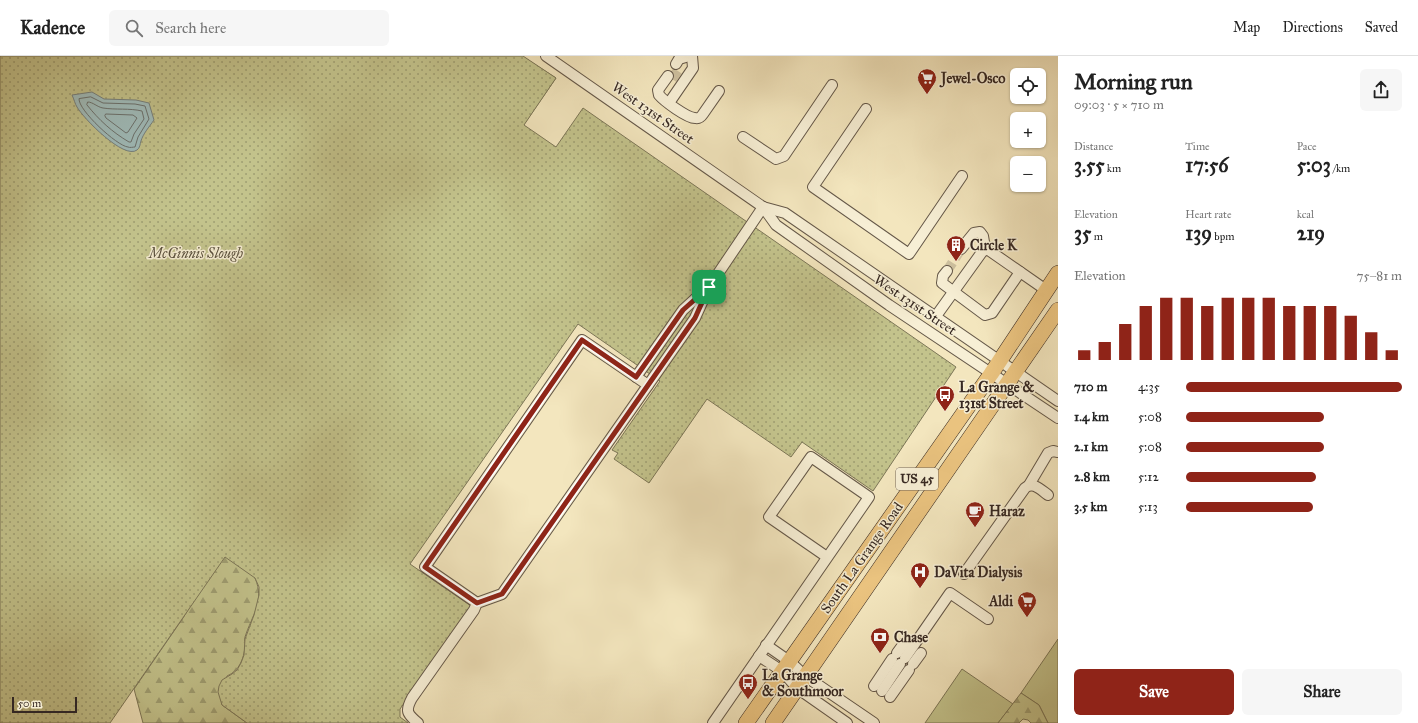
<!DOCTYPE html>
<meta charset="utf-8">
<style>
body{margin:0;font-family:"IM FELL Great Primer",serif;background:#f6f6f6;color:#222;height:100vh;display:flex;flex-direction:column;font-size:15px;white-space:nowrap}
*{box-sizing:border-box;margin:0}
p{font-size:13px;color:#767676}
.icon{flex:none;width:22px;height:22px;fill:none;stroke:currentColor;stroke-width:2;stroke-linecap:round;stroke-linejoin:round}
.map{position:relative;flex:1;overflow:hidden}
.sheet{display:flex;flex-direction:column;background:#fff;width:360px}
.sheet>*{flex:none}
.controls{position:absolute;left:1010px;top:12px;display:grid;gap:8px}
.controls a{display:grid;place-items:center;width:36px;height:36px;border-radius:6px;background:#fff;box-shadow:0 1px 3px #0004;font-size:20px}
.scale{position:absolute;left:12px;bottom:10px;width:65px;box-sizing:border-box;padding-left:4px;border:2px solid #362822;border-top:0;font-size:11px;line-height:14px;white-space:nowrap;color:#362822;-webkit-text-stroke:3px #f7efd5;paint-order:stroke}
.pin{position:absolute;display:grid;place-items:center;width:34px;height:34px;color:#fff;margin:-17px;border-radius:8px;box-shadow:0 2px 6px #0006}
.round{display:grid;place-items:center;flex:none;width:42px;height:42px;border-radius:6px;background:#f6f6f6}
.overview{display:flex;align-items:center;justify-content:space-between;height:68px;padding:0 16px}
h1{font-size:22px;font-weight:700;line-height:30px}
.stats{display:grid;grid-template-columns:repeat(3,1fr);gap:6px;height:68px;padding:4px 16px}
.stats div{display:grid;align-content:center}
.stats b{font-size:20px;font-weight:700}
.stats small{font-size:11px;font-weight:400}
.stats p{font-size:11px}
.chart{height:112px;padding:8px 16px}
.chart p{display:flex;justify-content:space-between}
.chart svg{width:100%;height:72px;margin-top:4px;stroke:#8f2418;stroke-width:6}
.cta{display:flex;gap:8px;margin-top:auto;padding:8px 16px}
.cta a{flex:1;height:46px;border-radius:6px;background:#8f2418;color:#fff;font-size:16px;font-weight:700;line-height:46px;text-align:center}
.cta a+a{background:#f6f6f6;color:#222}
ul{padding:0 16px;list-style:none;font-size:13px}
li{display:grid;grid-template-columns:64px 48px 1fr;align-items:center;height:30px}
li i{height:10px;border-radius:5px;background:#8f2418}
header{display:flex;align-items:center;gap:24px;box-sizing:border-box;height:56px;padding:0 20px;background:#fff;border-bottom:1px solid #e0e0e0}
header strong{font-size:19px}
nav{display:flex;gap:22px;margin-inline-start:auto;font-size:14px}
.search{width:280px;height:36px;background:#f6f6f6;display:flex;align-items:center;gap:10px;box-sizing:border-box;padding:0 14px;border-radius:6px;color:#767676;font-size:15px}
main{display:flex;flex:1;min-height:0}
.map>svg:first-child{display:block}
.grass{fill:#c3c38c;stroke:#7c7657}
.forest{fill:url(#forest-firs);stroke:#7c7657}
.park{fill:url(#park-dots);stroke:#7c7657}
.water{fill:#a0bdbc;stroke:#76817e}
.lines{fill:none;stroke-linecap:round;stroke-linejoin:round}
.shore{stroke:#6b726f;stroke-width:1}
.minor-tunnel{stroke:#cdc09f;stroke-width:10;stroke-dasharray:10 5;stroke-linecap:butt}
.minor-casing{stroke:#655849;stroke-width:12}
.highway-casing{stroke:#362822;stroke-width:16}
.minor{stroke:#f7efd5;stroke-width:10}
.highway{stroke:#eac37f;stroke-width:15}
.route-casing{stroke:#fff;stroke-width:8}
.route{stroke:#8f2418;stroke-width:5}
.labels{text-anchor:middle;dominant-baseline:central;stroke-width:3;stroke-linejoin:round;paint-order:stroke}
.shield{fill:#f7efd5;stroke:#706458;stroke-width:1}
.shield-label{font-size:13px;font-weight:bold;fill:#362822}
.poi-label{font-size:14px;font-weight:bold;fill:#362822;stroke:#f7efd5;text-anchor:start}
.street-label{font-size:14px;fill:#362822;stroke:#f7efd5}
.park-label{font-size:14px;font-style:italic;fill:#594f3c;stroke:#f7efd5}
</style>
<header>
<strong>Kadence</strong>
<div class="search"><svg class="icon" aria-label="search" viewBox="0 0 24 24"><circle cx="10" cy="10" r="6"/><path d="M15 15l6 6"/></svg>Search here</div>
<nav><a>Map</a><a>Directions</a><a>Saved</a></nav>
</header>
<main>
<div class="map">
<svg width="1058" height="667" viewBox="0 0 1058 667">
<defs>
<pattern id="forest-firs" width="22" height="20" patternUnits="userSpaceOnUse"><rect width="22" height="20" fill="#c3c38c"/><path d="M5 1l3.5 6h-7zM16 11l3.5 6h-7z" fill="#9f9e72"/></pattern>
<pattern id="park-dots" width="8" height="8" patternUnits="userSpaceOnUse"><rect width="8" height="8" fill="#c3c38c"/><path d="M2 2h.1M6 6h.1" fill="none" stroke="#9f9e72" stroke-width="1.8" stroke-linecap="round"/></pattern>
</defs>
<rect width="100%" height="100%" fill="#f3e6be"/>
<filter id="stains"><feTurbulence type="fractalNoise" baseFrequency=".005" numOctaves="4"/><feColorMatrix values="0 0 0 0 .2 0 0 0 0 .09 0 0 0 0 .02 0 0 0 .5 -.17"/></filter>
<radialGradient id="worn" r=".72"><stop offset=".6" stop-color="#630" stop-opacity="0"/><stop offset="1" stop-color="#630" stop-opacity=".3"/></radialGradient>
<g class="grass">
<path d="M1058,583v84h-10l-9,-18 -18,-12z"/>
<path d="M962,613l51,35 -15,19h-73z"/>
</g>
<g class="forest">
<path d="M525,2l31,20 -190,275 -111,225c10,23 -3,37 -10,59 -1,3 0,6 0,9 -1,13 -6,25 -18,30l-5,29 25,18h-104l-9,-34 49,-71z"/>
<path d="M1021,637l18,12 9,18h-17l-3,-3 -5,-1 -4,4h-21z"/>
</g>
<path class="park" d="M0,0h523l33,22 -32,47 32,22 27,-39 373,259 -83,124 -71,-49 -11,15 -84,-58 -58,84 -35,-24 4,-6 -6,-3 48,-69 -82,-57 -168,240 61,42 -71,103v8l8,6h-161l-25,-18 -4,-13 1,-6 3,-6 10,-6 5,-4 4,-7 3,-8 1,-16 9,-24 5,-20v-8l-4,-9 -30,-21 -115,166h-110z"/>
<path class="water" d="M92,36l12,7 32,1 13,3 5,17c-5,7 -11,14 -13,21 -1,3 -1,7 -4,9 -13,10 -54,-32 -60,-43 -2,-3 -3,-8 -5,-12z"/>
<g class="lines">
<g class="shore">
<path d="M91,41l12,6 32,1 10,2 4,13 -11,18 -3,10c-2,0 -5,1 -7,0 -11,-1 -50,-37 -49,-48z"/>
<path d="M88,46c5,0 9,5 15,6 13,2 26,0 39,3l2,8 -10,15 -3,8h-2c-17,-10 -30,-22 -42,-37z"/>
<path d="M106,58l27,1 4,3 -9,14 -2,1 -20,-15 -1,-2z"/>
</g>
<g class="minor-tunnel">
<path d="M672,23l8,-12"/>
<path d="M947,215l14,-22"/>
<path d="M905,611l4,-6"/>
</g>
<g class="minor-casing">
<g id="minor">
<path d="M546,0l217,151 22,6 273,188"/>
<path d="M676,8l3,-5 10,-3"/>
<path d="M668,20l-10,14 1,5c5,6 28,23 36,23 4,1 6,-1 8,-4l16,-23"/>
<path d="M669,47l24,-35 -1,-12"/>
<path d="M866,53l-53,78 96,67 53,-78"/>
<path d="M743,81l33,22 8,-3 48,-71"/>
<path d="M763,151l13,18 113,80 169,113"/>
<path d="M961,193l13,-16 6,-1 3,4 1,6 3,7"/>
<path d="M947,215l-4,5 -1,7 43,32 7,-2 28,-41"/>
<path d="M936,260l46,-64 5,-3 59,41"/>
<path d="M636,321l47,-67 23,-21"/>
<path d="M1029,429l19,-32 5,-2 5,1"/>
<path d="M964,518l61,-86c8,-7 16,2 23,7"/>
<path d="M477,547l-52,-36 157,-227 66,45"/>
<path d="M766,589l23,16 16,15 69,47"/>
<path d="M897,597l8,-11"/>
<path d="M759,600l23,15 15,17 50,35"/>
<path d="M905,602l45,-65 38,26"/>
<path d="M913,608l8,-11"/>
<path d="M874,630l18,-27"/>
<path d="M882,635l18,-27"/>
<path d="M890,641l19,-27"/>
<path d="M418,667c-11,-9 -13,-12 -6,-25l62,-88 3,-7 25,-9 193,-276 14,-31 54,-80"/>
<path d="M713,667l156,-226 -58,-40 -42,60 58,40"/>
</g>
</g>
<g class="highway-casing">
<g id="highway">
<path d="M746,667l245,-349 67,-101"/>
<path d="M773,667l285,-413"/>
</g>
</g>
<use href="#minor" class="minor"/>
<use href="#highway" class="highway"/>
</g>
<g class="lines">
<g class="route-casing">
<path id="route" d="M709,231l-14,31 -193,276 -25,9 -52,-36 157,-227 54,37 47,-67z"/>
</g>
<use href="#route" class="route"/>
</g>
<defs>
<g id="supermarket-pin" transform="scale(1)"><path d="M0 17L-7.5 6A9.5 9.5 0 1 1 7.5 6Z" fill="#8f2418" stroke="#f7efd5"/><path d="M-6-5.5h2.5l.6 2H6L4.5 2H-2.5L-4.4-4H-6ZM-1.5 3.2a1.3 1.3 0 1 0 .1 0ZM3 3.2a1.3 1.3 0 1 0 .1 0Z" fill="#fff"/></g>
<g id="building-pin" transform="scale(1)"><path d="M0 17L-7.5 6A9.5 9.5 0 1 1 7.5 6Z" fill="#8f2418" stroke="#f7efd5"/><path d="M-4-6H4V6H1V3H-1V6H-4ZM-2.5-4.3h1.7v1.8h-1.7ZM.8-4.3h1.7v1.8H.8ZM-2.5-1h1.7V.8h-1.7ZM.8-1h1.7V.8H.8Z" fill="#fff"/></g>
<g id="bus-pin" transform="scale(1)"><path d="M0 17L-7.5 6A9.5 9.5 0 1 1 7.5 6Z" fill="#8f2418" stroke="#f7efd5"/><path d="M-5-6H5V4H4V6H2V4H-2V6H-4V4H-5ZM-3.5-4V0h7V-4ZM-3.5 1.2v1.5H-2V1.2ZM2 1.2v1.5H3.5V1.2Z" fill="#fff"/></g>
<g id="cafe-pin" transform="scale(1)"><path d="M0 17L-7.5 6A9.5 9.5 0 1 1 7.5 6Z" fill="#8f2418" stroke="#f7efd5"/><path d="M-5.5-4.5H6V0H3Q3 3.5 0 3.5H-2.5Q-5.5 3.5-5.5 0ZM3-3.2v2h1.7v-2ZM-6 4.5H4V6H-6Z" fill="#fff"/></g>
<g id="hospital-pin" transform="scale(1)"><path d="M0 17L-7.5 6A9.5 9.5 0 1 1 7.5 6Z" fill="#8f2418" stroke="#f7efd5"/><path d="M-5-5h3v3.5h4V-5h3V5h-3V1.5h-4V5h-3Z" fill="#fff"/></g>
<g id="bank-pin" transform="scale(1)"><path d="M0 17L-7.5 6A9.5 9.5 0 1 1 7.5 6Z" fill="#8f2418" stroke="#f7efd5"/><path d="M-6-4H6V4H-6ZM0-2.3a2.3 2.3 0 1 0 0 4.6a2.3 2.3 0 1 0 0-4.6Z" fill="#fff"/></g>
</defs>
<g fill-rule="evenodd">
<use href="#supermarket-pin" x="927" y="22"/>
<use href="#building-pin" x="956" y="189"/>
<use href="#bus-pin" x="945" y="339"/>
<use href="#cafe-pin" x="975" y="455"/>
<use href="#hospital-pin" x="920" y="516"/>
<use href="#supermarket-pin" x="1027" y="545"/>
<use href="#bank-pin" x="880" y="581"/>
<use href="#bus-pin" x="748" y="627"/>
</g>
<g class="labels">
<rect class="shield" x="896" y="412" width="42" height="22" rx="3"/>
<g class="shield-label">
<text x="917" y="423">US 45</text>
</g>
<g class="poi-label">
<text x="941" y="22">Jewel-Osco</text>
<text x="970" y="189">Circle K</text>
<text x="959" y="331">La Grange &amp;<tspan x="959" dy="16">131st Street</tspan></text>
<text x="989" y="455">Haraz</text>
<text x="934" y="516">DaVita Dialysis</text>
<text x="1013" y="545" text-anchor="end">Aldi</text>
<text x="894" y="581">Chase</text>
<text x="762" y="619">La Grange<tspan x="762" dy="16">&amp; Southmoor</tspan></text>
</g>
<g class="street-label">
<text transform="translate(653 57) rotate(35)">West 131st Street</text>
<text transform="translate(915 249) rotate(34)">West 131st Street</text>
<text transform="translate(862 502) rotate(-55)">South La Grange Road</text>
</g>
<g class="park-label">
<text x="196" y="197">McGinnis Slough</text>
</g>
</g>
<rect width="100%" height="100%" filter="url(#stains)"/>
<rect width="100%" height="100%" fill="url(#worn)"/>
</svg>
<div class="controls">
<a><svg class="icon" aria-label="locate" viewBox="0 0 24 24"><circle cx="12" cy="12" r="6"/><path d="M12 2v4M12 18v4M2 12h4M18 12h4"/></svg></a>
<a>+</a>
<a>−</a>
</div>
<div class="scale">50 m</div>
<div class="pin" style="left:709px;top:231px;background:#1e9e55"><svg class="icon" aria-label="arrive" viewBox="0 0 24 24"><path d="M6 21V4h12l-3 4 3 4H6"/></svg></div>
</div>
<section class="sheet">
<div class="overview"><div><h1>Morning run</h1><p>09:03 · 5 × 710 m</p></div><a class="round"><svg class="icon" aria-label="share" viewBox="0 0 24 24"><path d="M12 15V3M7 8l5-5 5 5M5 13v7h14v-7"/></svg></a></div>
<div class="stats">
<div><p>Distance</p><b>3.55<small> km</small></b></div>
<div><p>Time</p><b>17:56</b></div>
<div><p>Pace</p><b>5:03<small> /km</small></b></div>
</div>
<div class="stats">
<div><p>Elevation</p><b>35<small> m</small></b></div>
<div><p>Heart rate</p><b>139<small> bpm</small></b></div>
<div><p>kcal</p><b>219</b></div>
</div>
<div class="chart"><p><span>Elevation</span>75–81 m</p>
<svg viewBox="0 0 160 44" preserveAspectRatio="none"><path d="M5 44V38M15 44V33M25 44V22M35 44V11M45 44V6M55 44V6M65 44V11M75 44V6M85 44V6M95 44V6M105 44V11M115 44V11M125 44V11M135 44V17M145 44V27M155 44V38"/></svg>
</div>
<ul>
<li><b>710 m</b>4:35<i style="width:100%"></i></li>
<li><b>1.4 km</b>5:08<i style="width:64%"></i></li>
<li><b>2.1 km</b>5:08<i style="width:64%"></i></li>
<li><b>2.8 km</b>5:12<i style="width:60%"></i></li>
<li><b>3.5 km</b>5:13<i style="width:59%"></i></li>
</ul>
<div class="cta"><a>Save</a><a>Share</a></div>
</section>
</main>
